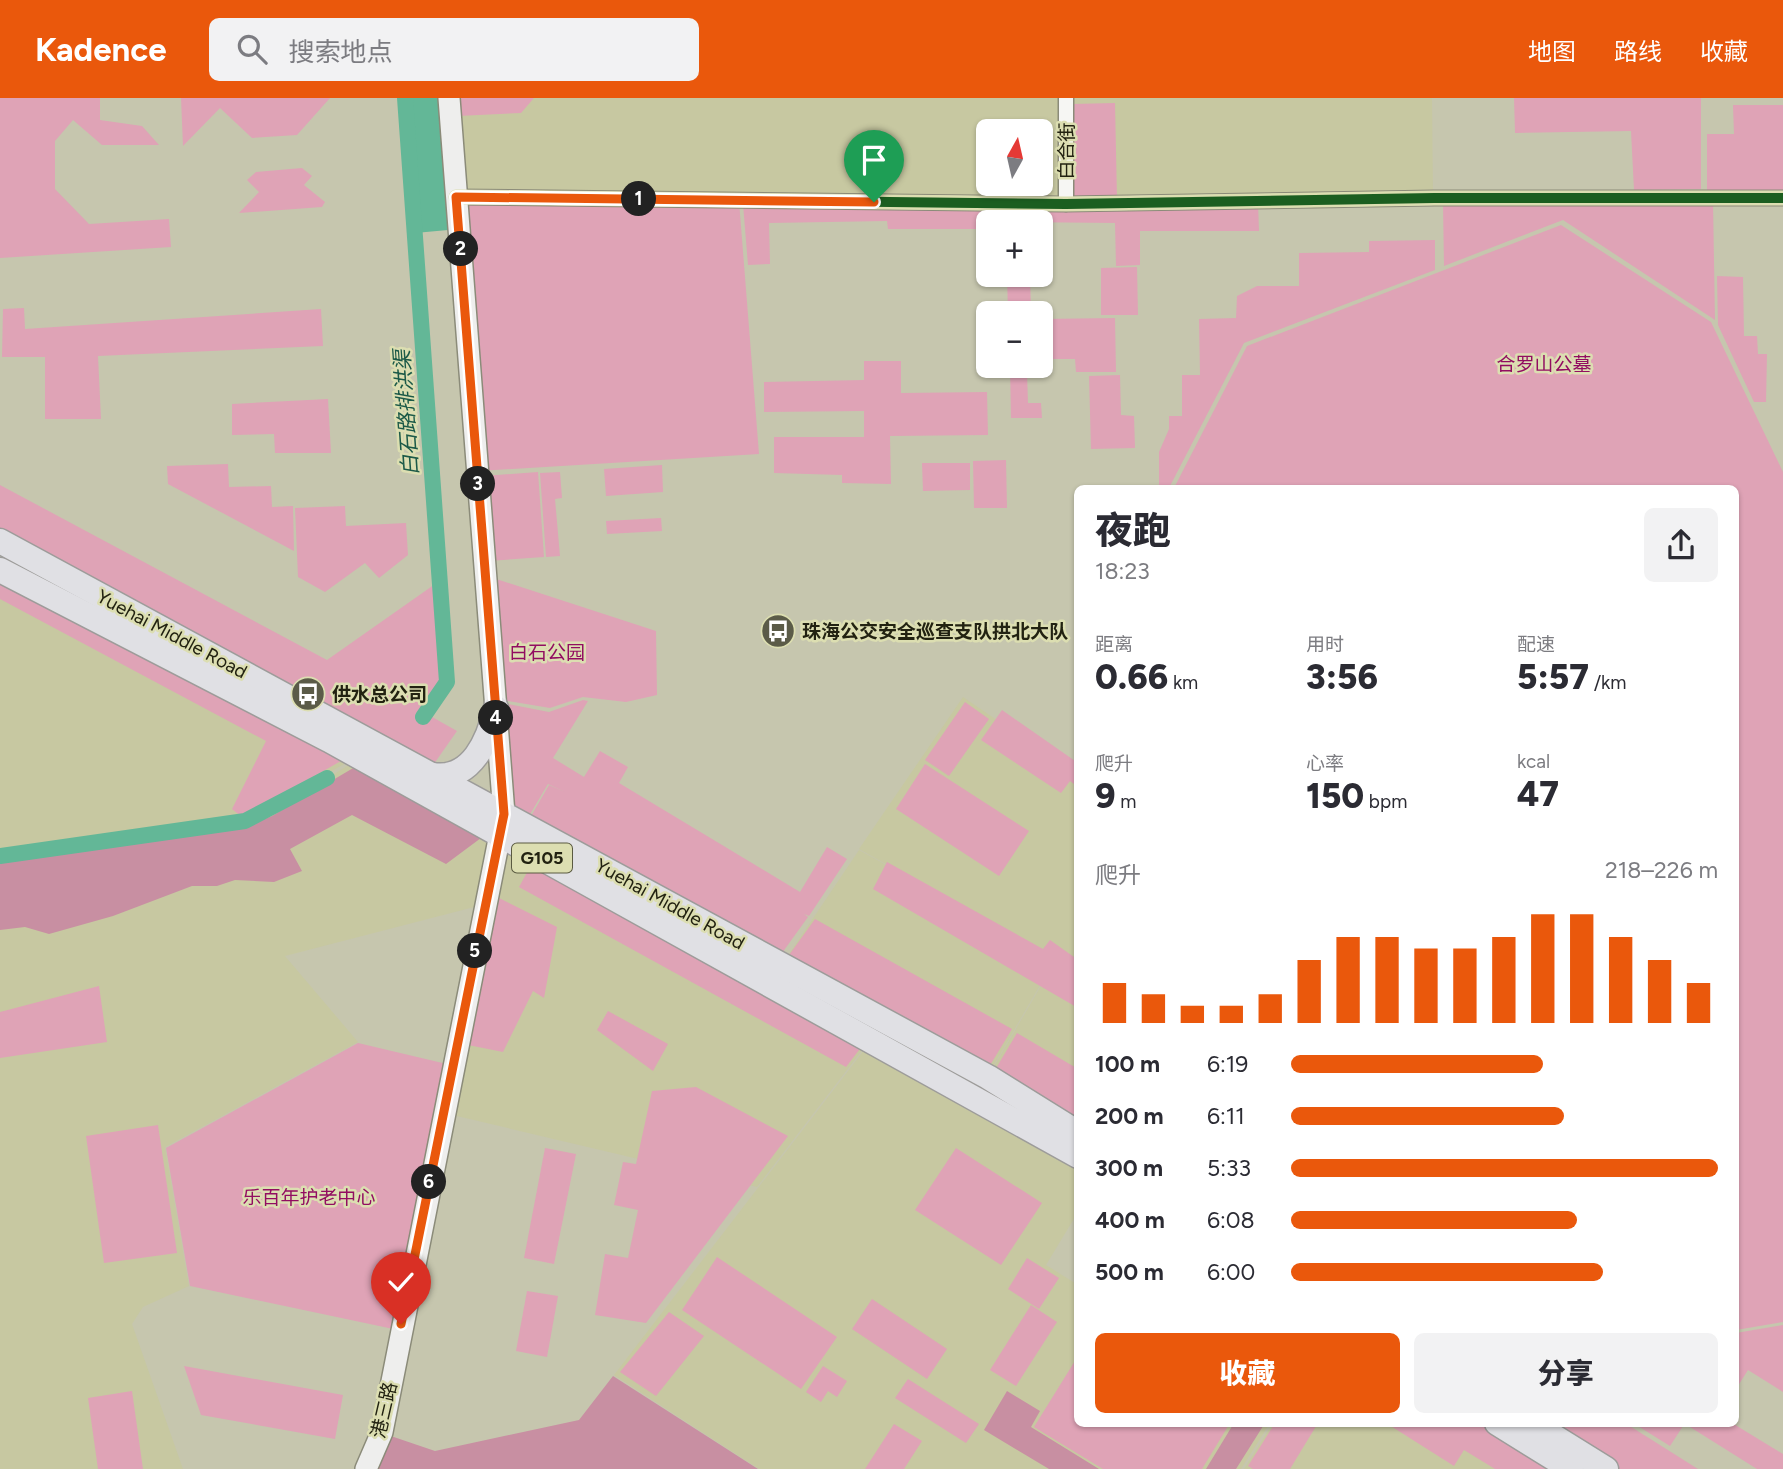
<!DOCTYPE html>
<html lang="zh">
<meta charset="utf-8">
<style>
body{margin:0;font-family:Figtree,"Noto Sans SC",sans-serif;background:#f2f2f3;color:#2b2b33;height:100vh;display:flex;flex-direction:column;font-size:26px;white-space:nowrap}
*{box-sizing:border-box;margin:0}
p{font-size:23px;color:#7c7c81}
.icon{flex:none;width:38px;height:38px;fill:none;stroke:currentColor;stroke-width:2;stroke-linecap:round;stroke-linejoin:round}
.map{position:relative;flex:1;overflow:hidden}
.details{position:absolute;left:1074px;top:387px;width:665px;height:942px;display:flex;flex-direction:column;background:#fff;border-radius:10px;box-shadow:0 2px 5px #0004}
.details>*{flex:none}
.needle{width:46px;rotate:8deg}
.buttons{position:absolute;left:976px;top:21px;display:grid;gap:14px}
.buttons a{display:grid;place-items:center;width:77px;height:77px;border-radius:10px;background:#fff;box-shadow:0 2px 5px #0004;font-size:35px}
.pin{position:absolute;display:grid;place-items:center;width:60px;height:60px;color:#fff;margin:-72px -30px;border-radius:50% 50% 50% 0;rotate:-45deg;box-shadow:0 0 7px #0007}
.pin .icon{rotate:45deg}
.km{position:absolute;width:35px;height:35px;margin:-18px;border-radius:50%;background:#222;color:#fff;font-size:19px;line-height:35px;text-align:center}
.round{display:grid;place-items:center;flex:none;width:74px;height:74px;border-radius:10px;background:#f2f2f3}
.overview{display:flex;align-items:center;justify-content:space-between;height:119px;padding:0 21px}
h1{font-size:38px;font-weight:800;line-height:52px}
.metrics{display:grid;grid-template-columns:repeat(3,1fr);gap:10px;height:119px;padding:7px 21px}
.metrics div{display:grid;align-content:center}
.metrics b{font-size:35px;font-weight:800}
.metrics small{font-size:19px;font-weight:400}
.metrics p{font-size:19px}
.chart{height:196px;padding:14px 21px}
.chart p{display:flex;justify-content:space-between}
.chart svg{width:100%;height:126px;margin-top:7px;stroke:#ea580c;stroke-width:6}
.cta{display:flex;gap:14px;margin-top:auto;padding:14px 21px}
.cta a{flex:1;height:80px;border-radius:10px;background:#ea580c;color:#fff;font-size:28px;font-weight:800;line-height:80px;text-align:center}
.cta a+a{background:#f2f2f3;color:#2b2b33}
ul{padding:0 21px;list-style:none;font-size:23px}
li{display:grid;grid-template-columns:112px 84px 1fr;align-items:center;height:52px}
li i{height:18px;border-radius:9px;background:#ea580c}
header{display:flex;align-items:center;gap:42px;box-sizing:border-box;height:98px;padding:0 35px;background:#ea580c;color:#fff}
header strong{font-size:33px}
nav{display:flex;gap:38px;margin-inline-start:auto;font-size:24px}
.search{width:490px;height:63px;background:#f2f2f3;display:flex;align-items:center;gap:18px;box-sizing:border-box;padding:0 24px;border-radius:10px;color:#7c7c81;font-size:26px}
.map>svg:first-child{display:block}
.built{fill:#c7c8a1;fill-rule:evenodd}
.green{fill:#dfa3b6}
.forest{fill:#c88fa2}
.water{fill:#63b797}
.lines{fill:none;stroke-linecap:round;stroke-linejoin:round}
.canal{stroke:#63b797;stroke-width:16}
.minor-casing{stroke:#8b8b79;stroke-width:17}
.secondary-casing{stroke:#8b8b79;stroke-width:24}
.trunk-casing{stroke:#9d9c9a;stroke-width:27}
.minor{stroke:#f6f6f3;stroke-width:14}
.secondary{stroke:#eeeeed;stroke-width:21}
.trunk{stroke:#e0e0e4;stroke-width:24}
.cycleway-casing{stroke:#dcdeb1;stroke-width:15}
.cycleway{stroke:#1b5e20;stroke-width:10}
.route-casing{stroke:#fff;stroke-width:14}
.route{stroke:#ea580c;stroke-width:9}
.labels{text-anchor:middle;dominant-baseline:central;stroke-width:5;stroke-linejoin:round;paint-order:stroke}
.shield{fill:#dcdeb1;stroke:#5a5a41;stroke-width:2}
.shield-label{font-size:18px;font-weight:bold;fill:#221}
.street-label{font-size:19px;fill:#221;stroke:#dcdeb1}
.park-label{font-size:19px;fill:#920d61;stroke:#dcdeb1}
.poi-label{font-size:19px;font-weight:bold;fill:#221;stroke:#dcdeb1;text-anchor:start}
.water-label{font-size:21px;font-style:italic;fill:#1c5a48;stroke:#dcdeb1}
</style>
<header>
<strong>Kadence</strong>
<div class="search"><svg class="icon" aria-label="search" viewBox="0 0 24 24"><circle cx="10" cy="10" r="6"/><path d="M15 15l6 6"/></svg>搜索地点</div>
<nav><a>地图</a><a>路线</a><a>收藏</a></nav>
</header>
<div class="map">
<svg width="1783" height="1371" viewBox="0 0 1783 1371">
<rect width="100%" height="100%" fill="#c6c6ae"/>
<g class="built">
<path d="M450,0h615v105l-609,-7zM989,33h52v53h-52z"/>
<path d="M1068,0h364l1,98 -365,7z"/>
<path d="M0,465l355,195 -112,62 -243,34z"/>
<path d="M963,599l115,78v219l-32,-19 -58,100 -205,-112 76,-113 111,61 -111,-62z"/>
<path d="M359,661l511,281 -113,147 -313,-74 38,-208 -197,51 73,86 -193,105 24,139 -46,21 -11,17 51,145h-183v-611l245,-35 26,-11z"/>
<path d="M1046,879l32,18v135l-89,-55z"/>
<path d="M871,943l207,118v53l-32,53 32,20v138h192l-29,46h-482l-145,-94z"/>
<path d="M1273,1325h222l74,46h-325z"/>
</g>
<g class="green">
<path d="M0,0h100v22l42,6 17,19h-57l-29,-25 -18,21v48l34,35 80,-5 2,28 -171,11z"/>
<path d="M181,0h149l-33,37 -45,3 -32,-30 -37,38z"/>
<path d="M457,0h77l-13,15 -63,3z"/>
<path d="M1514,0h187v91l-67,1 -3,-59 -116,2z"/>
<path d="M1115,5l2,96h-43l-2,-95z"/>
<path d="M1733,7h50v86l-76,-1v-56h27z"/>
<path d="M302,70l10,8 -8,9 21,17 -3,5 -83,6 20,-21 -12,-12 9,-8z"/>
<path d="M457,100l282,3 20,253 -280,17z"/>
<path d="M1713,104l2,118 -152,-100 -119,46 -1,-63z"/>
<path d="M1258,105l1,28h-119v34l-24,1 -1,-43 -109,-1 -1,-14z"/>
<path d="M743,106l254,3v15h-8v7h-101l-1,-8 -118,2 1,41 -22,1z"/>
<path d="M1561,127l150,97 72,150v850l-47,8v-842h-562l73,-142z"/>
<path d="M1435,142v30l-191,73 -75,145h-10v-36l10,-23v-13h13v-41h18l-1,-56 37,-1 1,-22 20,-10h42v-33l70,-1v-11z"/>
<path d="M1137,169l1,48h-37v-47z"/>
<path d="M1007,177h23l1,38h-23z"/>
<path d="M1717,178l26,1 1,59h13l1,18h9l-1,48h-12l-36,-77z"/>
<path d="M24,210l1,21 296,-20 2,37 -225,10 3,63h-56v-62h-43l1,-48z"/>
<path d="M1115,220l1,54h-40l-1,-13h-34v-40z"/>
<path d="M864,263h37v32l86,-1 1,43 -98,1 1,48 -49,-1v-8l-68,-2v-36h90v-26l-100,1v-30l100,-2z"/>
<path d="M1010,268h30v6l-13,1 1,30h13l1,15h-31z"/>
<path d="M1120,277l1,40 13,1 1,32 -44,1 -2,-73z"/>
<path d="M328,301l3,54h-56l-1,-19 -42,1v-31z"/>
<path d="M1006,362l1,48h-33l-1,-47z"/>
<path d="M922,365h48v27l-47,1z"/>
<path d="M228,366l1,23 42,-1 1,21 21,-1 1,45 -126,-67 -1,-18z"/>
<path d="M662,367l1,27 -57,4 -2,-27z"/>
<path d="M538,374l6,85 -56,4 -5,-85z"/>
<path d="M560,374l2,26 -7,1 5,57 -14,1 -6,-84z"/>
<path d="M0,387l327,175 111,-78 8,99 -21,32 32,18 -28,40 -429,-234z"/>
<path d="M345,408l1,20 60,-3 2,32 -29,23 -14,-15 -40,29 -27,-15 -3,-69z"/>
<path d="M661,420l1,13 -55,3 -1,-13z"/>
<path d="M0,467l348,192 -106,60 -10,-8 34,-68 -266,-142z"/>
<path d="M487,478l169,55 1,64 -31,7 -43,-5 -33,11 -54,-9z"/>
<path d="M583,602l5,1 -35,57 31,19 16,-26 28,16 -9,16 181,109 27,-45 20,12 -38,57 -5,-2 4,3 -31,43 -250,-137 22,-38 16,7 -17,-8 -22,37 -19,-10 -9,-109 51,10z"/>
<path d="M965,604l24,17 -40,57 -24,-16z"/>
<path d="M1002,612l76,53v24l-8,-6 -9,12 -80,-53z"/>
<path d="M925,666l104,67 -30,45 -103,-67z"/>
<path d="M535,760l331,183 -20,26 -327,-180z"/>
<path d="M887,764l156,87 7,-9 24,17 4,-6v57l-205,-119z"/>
<path d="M493,797l64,32 -13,71 -11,-7 -30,61 -40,-8z"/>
<path d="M815,821l197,110 -26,43 -202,-110z"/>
<path d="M99,888l8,56 -107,16v-46z"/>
<path d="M608,913l60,33 -15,27 -56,-41z"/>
<path d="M1017,935l61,36v59l-86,-53z"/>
<path d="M358,945l93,22 -53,265 -208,-44 -24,-138z"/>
<path d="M696,989l92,49 -142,187 -51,-8 10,-61 23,4 10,-48 -24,-5 9,-43 13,2 16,-73z"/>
<path d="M158,1027l19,128 -73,10 -18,-127z"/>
<path d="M545,1050l31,6 -22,110 -30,-6z"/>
<path d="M956,1050l86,55 -41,62 -86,-55z"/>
<path d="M717,1159l120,80 -36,52 -119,-79z"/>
<path d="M1027,1160l32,20 -20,31 -31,-20z"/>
<path d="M527,1193l31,5 -11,61 -31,-6z"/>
<path d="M872,1201l75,50 -20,30 -75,-50z"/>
<path d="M1031,1207l26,17 -41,64 -26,-16z"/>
<path d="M669,1214l35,24 -48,60 -36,-24z"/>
<path d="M1783,1227v67l-35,-22 -12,19v-56z"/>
<path d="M1078,1258v67h152l-28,46h-99l-69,-42z"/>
<path d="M184,1268l159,29 -8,44 -134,-24z"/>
<path d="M823,1268l24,15 -10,16 -9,-6 -7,11 -15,-10z"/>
<path d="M908,1281l71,45 -13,19 -71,-45z"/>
<path d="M132,1293l11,78h-45l-10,-71z"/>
<path d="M1275,1325h43l-28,46h-37l-5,-3z"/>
<path d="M1386,1325h103l74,46h-68l-31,-19 -10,16z"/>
<path d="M1568,1325h57l73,46h-84l-54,-34z"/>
<path d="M1633,1325h52l-15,23z"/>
<path d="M1693,1325h39l51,31v15h-26l-67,-42z"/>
<path d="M894,1326l28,17 -18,28h-39z"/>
</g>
<g class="forest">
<path d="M360,666l125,71 -39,29 -94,-49 -62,34 12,22 -28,11 -39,-2 -18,6h-25l-79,30 -64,18 -24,-7 -25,3v-70l250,-35 22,-9z"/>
<path d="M613,1278l145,93h-391l15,-36 53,18 144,-31z"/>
<path d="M1007,1293l33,20 -9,16 68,42h-50l-65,-39z"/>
<path d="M1234,1325h31l-29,46h-30z"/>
</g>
<path class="water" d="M405,0h44l10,131 -44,4z"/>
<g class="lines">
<g class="canal">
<path d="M405,0l42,584 -24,35"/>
<path d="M0,758l245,-35 82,-43"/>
</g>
<g class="minor-casing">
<g id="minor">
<path d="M1066,0v106"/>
<path d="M456,99l610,7 368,-6h349"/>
</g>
</g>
<g class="secondary-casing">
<path id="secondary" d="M366,1371l16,-37 122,-618 -55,-716"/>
</g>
<g class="trunk-casing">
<g id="trunk">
<path d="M0,443l988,536 90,56"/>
<path d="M0,472l329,170 749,416"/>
<path d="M433,677c39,6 56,-36 63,-67"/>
<path d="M1497,1325l74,46"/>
<path d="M1532,1325l74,46"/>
</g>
</g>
<use href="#minor" class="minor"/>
<use href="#secondary" class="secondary"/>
<use href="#trunk" class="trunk"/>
<g class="cycleway-casing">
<path id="cycleway" d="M456,99l610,7 368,-6h349"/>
</g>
<use href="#cycleway" class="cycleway"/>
</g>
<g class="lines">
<g class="route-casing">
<path id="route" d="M401,1226l103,-510 -48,-617 418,5"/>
</g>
<use href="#route" class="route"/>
</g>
<defs>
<g id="bus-disc" transform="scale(1.75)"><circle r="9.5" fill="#5b5b48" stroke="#dcdeb1"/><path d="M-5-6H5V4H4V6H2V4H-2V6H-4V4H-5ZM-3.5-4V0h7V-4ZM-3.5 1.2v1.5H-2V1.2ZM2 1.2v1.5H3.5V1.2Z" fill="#fff"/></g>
</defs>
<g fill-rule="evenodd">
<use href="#bus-disc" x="778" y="533"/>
<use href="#bus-disc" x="308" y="596"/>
</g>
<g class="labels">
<rect class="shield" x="512" y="745.5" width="60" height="29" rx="5"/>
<g class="shield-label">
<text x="542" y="760">G105</text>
</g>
<g class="street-label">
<text transform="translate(1066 53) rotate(-90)">白合街</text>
<text transform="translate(172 536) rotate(28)">Yuehai Middle Road</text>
<text transform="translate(670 806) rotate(29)">Yuehai Middle Road</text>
<text transform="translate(384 1312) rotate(-77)">港三路</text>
</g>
<g class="park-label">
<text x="1544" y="266">合罗山公墓</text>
<text x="547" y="554">白石公园</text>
<text x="309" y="1099">乐百年护老中心</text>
</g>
<g class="poi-label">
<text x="802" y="533">珠海公交安全巡查支队拱北大队</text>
<text x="332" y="596">供水总公司</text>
</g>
<g class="water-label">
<text transform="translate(406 315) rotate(-94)">白石路排洪渠</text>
</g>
</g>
</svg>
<div class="buttons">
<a><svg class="needle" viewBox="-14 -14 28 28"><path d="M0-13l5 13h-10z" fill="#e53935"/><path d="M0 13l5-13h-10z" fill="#7c7c81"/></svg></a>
<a>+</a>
<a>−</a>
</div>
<div class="pin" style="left:874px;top:104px;background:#1e9e55"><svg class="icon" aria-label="arrive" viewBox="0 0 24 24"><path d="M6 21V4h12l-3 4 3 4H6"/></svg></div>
<div class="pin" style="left:401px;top:1226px;background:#d93025"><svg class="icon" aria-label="check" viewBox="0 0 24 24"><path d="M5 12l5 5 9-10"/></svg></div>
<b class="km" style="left:639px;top:101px">1</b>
<b class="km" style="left:461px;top:151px">2</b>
<b class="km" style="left:478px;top:386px">3</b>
<b class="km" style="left:496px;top:620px">4</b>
<b class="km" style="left:475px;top:853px">5</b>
<b class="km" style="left:429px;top:1084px">6</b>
<section class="details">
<div class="overview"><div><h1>夜跑</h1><p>18:23</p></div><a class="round"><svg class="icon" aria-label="share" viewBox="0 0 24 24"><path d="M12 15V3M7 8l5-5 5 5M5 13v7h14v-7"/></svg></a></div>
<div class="metrics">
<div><p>距离</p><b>0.66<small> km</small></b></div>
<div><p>用时</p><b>3:56</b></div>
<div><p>配速</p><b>5:57<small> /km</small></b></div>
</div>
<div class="metrics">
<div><p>爬升</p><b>9<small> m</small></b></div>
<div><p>心率</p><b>150<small> bpm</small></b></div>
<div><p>kcal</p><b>47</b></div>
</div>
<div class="chart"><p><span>爬升</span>218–226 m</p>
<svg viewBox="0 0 160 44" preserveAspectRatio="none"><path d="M5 44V30M15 44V34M25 44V38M35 44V38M45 44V34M55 44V22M65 44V14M75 44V14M85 44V18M95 44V18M105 44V14M115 44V6M125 44V6M135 44V14M145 44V22M155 44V30"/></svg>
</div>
<ul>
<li><b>100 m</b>6:19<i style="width:59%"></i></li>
<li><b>200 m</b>6:11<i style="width:64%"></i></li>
<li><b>300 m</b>5:33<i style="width:100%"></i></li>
<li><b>400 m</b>6:08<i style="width:67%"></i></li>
<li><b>500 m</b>6:00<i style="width:73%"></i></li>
</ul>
<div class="cta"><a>收藏</a><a>分享</a></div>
</section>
</div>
